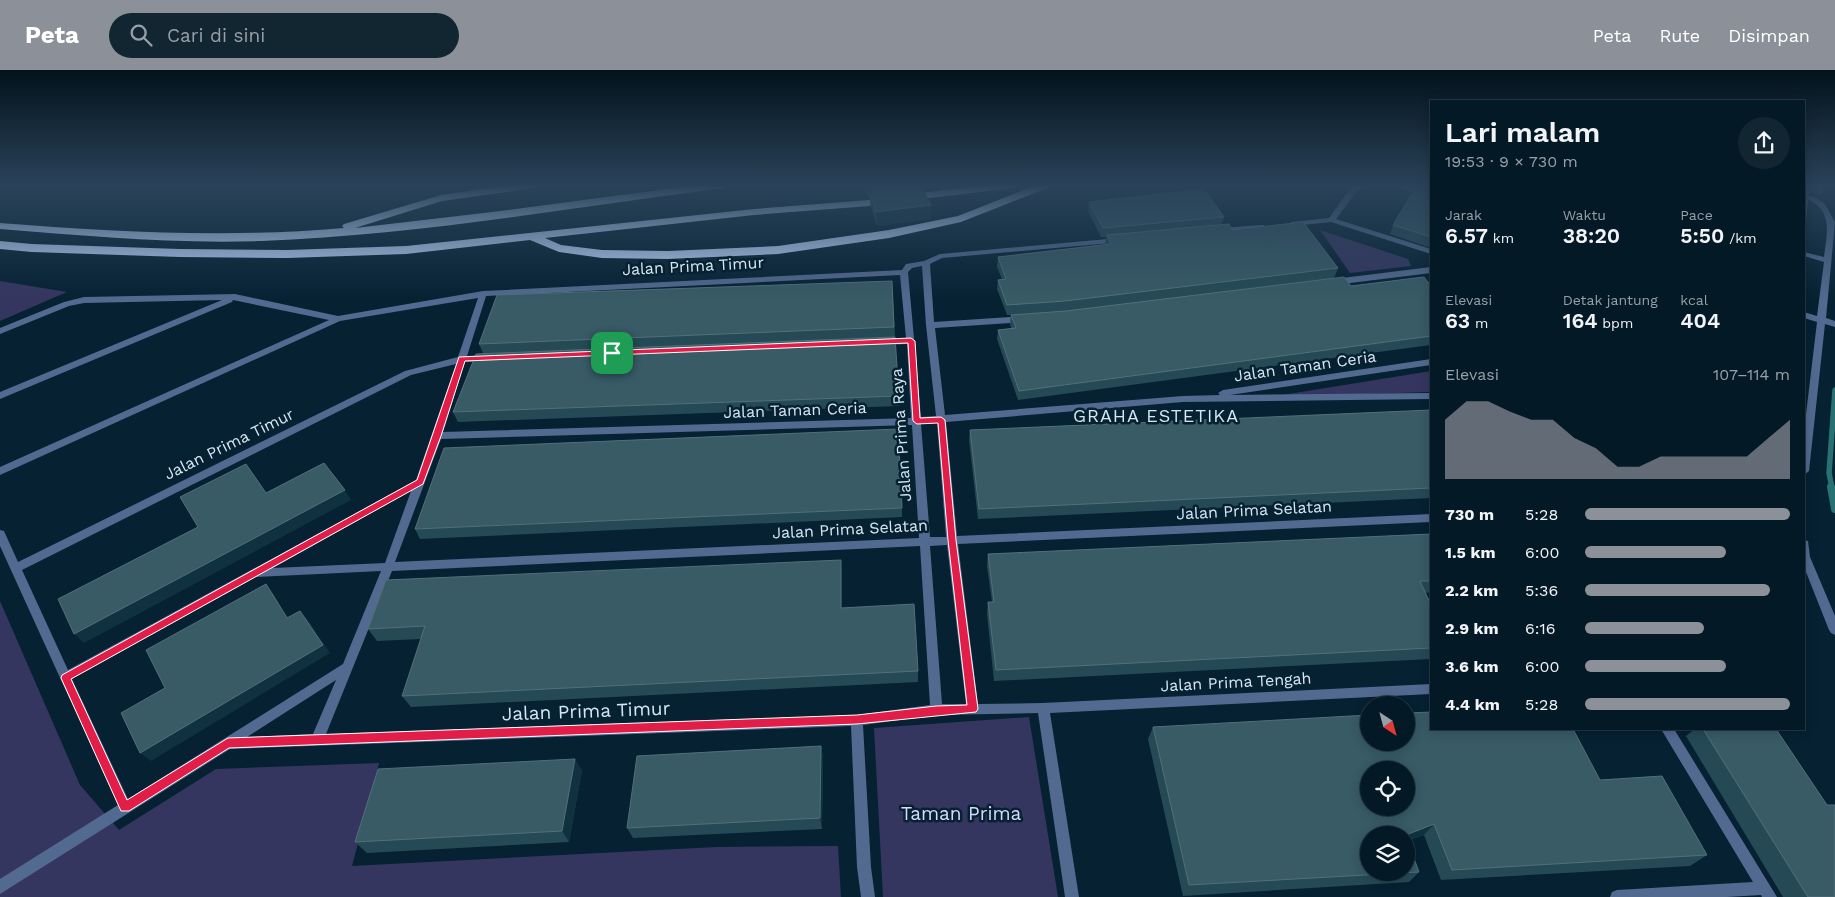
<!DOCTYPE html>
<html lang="id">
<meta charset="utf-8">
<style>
body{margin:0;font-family:"Work Sans",sans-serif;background:#122632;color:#f1f3f6;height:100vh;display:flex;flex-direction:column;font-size:19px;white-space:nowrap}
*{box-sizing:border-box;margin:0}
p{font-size:16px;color:#97a0a7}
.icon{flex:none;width:28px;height:28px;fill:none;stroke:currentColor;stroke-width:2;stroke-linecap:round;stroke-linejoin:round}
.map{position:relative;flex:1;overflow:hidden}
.drawer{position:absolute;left:1430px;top:30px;width:375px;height:630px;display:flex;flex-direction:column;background:#041926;border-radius:0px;box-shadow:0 2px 12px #0003,0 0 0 1px #253843}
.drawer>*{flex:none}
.needle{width:32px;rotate:144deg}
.tools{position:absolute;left:1360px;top:626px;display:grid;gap:10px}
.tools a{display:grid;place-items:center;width:55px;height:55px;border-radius:50%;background:#041926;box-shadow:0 2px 12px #0003,0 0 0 1px #253843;font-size:25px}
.pin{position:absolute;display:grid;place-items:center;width:42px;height:42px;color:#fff;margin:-21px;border-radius:10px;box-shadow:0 2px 8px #0006}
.round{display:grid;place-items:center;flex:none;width:52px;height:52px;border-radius:26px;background:#122632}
.summary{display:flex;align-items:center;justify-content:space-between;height:85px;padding:0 15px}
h1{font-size:28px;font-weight:600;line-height:38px}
.metrics{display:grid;grid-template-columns:repeat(3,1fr);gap:8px;height:85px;padding:5px 15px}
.metrics div{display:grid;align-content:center}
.metrics b{font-size:21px;font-weight:600}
.metrics small{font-size:14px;font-weight:400}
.metrics p{font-size:14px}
.chart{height:140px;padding:10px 15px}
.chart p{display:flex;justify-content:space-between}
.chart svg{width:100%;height:90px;margin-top:5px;fill:#8c9099;opacity:.7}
ul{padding:0 15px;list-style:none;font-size:16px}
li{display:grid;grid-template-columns:80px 60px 1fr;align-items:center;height:38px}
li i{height:12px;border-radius:6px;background:#8c9099}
header{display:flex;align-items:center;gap:30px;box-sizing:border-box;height:70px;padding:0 25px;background:#8c9099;color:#fff}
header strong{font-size:24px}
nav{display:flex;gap:28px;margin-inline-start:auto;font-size:18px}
.search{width:350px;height:45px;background:#122632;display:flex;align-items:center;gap:12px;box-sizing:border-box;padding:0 18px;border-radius:28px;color:#97a0a7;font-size:19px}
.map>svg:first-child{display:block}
.green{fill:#353660}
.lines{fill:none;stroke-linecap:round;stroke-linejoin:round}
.stream-far1{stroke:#287172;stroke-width:5.5}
.stream{stroke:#287172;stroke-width:8}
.street{fill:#536a90;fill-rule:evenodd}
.highway{fill:#bed6fc;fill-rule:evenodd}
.wall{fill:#254a55}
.shaded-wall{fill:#103240}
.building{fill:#385b66;stroke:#51707c;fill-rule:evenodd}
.route{fill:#e11d48;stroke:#fff;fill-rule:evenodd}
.labels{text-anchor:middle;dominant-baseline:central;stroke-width:5;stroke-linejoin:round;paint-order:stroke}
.street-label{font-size:16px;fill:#d6e6f2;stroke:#052132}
.neighbourhood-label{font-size:18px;letter-spacing:1px;fill:#d6e6f2;stroke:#052132}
.near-street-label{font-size:19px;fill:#d6e6f2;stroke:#052132}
.near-park-label{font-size:19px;fill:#d7dafd;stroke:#052132}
</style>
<header>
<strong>Peta</strong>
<div class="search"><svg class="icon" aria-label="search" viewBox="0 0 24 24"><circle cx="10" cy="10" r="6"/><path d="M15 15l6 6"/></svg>Cari di sini</div>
<nav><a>Peta</a><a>Rute</a><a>Disimpan</a></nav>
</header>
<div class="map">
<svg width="1835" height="827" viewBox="0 0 1835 827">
<rect width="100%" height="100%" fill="#052132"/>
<g class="green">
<path d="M1320,160l88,29 3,7 -61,7z"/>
<path d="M0,211l67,11 -67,29z"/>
<path d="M1431,301v21l-161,5z"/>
<path d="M0,531l80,184 39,45 97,-61 163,-6 -27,103 364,-19 122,-1 3,51h-841z"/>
<path d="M1029,647l29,180h-175l-9,-169z"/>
</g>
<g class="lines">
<path class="stream-far1" d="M1832,418l-3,-15 6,-83"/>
<path class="stream" d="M1831,417l4,22"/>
<g class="street">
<path d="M1358,115h11l-12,6 -21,28 95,30v5l-100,-32 -39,4 -4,-2 4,-2 37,-4 22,-31z"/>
<path d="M1390,115h12l29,9v4z"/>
<path d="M1804,124l14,5 7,5 10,18 -9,96 9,3v6l-10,-3 -16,147 -5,4v-44l13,-109 -13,-4v-6l13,4 7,-54 -20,-6v-4l20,5c3,-25 10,-48 -20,-59z"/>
<path d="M1261,155h3v4l-44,3 -4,-2 4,-2z"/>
<path d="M1119,168h3v4l-180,16 -12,6 4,58 90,-6 4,3 -4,3 -89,6 10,87 238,-19 37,-1 -2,-2 5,-3 208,-31v6l-201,30 201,-2v6l-248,3 -237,20 11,114 474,-22v8l-473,22 20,160 65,-1 388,-19v10l-381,19 29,184h-14l-27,-184 -102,2 -73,10 8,142 4,30h-14l-4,-30 -6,-141 -621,23 -230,145v-15l118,-74 -118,-259v-16l4,1 14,31 387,-191 53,-14 20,-59 -138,23 -340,154v-8l329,-147 -96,-20 -1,2 -232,97v-7l222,-92 -138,3 -15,3 -69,28v-6l64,-26 20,-5 151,-3 103,22 145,-25 419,-21 4,-6 18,-3 16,-7zM922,196l4,59 10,91 -15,1 -13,-145 4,-4zM900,205l6,63 -24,1 -4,3 4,3 25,-1 4,74 -468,14 22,-70 23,-1 4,-3 -4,-3 -21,1 19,-60zM456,294l-40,116 -348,190 -46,-100 389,-195zM937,353l9,114h-16l-9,-113zM912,355l7,113 -524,24 46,-123zM411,421l-26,72 -112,5zM947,475l19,159h-24l-12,-158zM920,476l10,159 -73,10 -531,19 66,-163zM381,501l-38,93 -215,135 -56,-120 184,-102zM336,610l-23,54 -66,3z"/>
<path d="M1431,197v6l-97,12 -4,-3 4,-3z"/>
<path d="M1804,470l4,1 2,16 25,59v19l-4,-2 -2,-3 -25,-63z"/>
<path d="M1661,659h13l103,168h-15l-1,-2 -34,2h-117l2,-5 5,-2 136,-8z"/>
</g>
<g class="highway">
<path d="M510,115h30l-6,3 -92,13 -87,27 137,-16 205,-27h32l-6,3c-154,20 -307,47 -462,53 -87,3 -174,-5 -261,-12v-6c115,9 229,15 344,5l-2,-2 2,-2 97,-29z"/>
<path d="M986,115h35l-6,3 -95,11 -6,-3 6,-3z"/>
<path d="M1036,115h16l-2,2 -89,35 -72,16 -111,16 -110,5 -66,-1 -43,-6 -29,-12 -124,14 -119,4 -107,-1 -148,-5 -32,-3v-8l32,3 148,5 107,1 119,-4 348,-37 115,-9 6,3 -6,3 -115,9 -209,23 16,7 41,5 66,1 110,-5 111,-16 69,-14z"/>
</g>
</g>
<g class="wall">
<path d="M863,115h55l13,34 -54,7 -6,-19 -1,-8 -2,-1z"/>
<path d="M1418,115h13v63l-41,-14 3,-9z"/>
<path d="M1804,115h22v2l-6,8 -12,-3 -4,44z"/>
<path d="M1089,132l135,15 -3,8 11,5 106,38 -4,10 17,8h80v59l-413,55 -21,-61 1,-9 13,-2 -1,-4 1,-9h-4l-10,-26 1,-9 4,-1 -5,-12 1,-10 107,-13 1,-7h-5l-13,-26z"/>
<path d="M892,211l7,125 -441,16 -5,-10 30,-59 -4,-9z"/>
<path d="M1431,340v88l-453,21 -9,-79 1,-10z"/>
<path d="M902,438v9l-482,22 -5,-10z"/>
<path d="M1431,464v58l-6,1 6,12v54l-437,22 -7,-67 1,-12h4l-5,-36 1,-12z"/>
<path d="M842,502v36l76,63v11l-507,25 -9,-11 19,-57 -44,2 -9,-12z"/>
<path d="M1153,657l447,53 107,75 -17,11 -249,14 -17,-45 -16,6 11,31 -10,10 -226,14 -35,-157z"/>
<path d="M1695,659h81l51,76 8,92h-52l-97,-161z"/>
<path d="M821,676l2,12 -1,71 -189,9 -6,-10z"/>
<path d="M582,700l-13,72 -202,11 -12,-11z"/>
</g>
<g class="shaded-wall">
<path d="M931,135v14l-54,7 -1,-14z"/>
<path d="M345,420l6,10 -267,143 -10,-9z"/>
<path d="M841,490l1,12v48l-1,-12z"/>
<path d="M266,514l7,9 21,34 -7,-9z"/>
<path d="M300,541l8,9 22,33 -179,108 -11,-8z"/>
<path d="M821,676l2,12 -1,71 -2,-11z"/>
<path d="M575,689l7,11 -13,72 -7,-11z"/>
<path d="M1434,754l-10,11 -18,7v-7z"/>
</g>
<g class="building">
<path d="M868,115h50l4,2 9,18 -55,7 -6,-19 6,-5z"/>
<path d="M1417,115l14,4v48l-38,-12z"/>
<path d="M1804,115h5l-5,50z"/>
<path d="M1819,115h7v2z"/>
<path d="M1204,119l20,28 -121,11 -14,-26z"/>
<path d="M1303,152l35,46 -273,33 -58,4 -9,-25 8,-1 -8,-22 113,-13 -4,-9 122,-11 3,6z"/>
<path d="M1344,207l7,9 73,-9 7,9v50l-412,55 -21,-61 18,-2 -5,-13 55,-4z"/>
<path d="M892,211l2,46 -415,17 18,-49z"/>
<path d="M895,267l4,59 -446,16 23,-58z"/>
<path d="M1431,340v78l-452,21 -9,-79z"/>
<path d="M898,359l4,79 -487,21 29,-81z"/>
<path d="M324,393l21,27 -271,144 -16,-35 140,-72 -18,-30 66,-33 20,29z"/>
<path d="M1431,464v47h-11l11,24v43l-435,22 -8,-68h6l-6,-48z"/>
<path d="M841,490v48l73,-4 4,67 -516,25 23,-70 -57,3 18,-49z"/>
<path d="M266,514l21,34 13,-7 23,34 -183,108 -19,-40 44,-25 -19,-38z"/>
<path d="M1431,642v17h142l27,51 62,-4 45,79 -255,15 -18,-46 -28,11h-37v37h37v-35l13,35 -230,13 -36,-158 216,-12v27h37v-29zM1369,700h37v38h-37z"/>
<path d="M1703,659h73l51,76h8v92h-27z"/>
<path d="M821,676l-1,72 -193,10 10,-72z"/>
<path d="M575,689l-13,72 -207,11 23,-73z"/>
</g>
<linearGradient id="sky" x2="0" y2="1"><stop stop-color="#03121c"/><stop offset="0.5" stop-color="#2a435a"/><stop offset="1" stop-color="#2a435a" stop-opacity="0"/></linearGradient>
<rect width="1835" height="231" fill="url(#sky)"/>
<path class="route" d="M911,268l4,3 5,77 21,-1 4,3 11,120 22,169 -2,3 -119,12 -628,24 -100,63h-8l-60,-133 1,-3 355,-195 42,-123zM908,273l5,78 4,3 21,-1 10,117 19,165 -31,1 -79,9 -629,23 -101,62 -56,-121 352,-195 18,-48 24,-75z"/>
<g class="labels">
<g class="street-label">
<text transform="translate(693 196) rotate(-3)">Jalan Prima Timur</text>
<text transform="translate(1305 296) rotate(-8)">Jalan Taman Ceria</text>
<text transform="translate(795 340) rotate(-2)">Jalan Taman Ceria</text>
<text transform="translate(901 365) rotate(-94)">Jalan Prima Raya</text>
<text transform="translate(229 374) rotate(-26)">Jalan Prima Timur</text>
<text transform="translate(1254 440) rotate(-3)">Jalan Prima Selatan</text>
<text transform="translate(850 459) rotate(-3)">Jalan Prima Selatan</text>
<text transform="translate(1236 612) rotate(-3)">Jalan Prima Tengah</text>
</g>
<g class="neighbourhood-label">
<text x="1156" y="345">GRAHA ESTETIKA</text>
</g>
<g class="near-street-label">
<text transform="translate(586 641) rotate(-2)">Jalan Prima Timur</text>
</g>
<g class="near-park-label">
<text x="961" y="743">Taman Prima</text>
</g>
</g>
</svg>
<div class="tools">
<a><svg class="needle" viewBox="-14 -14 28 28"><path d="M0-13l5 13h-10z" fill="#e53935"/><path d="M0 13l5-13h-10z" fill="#97a0a7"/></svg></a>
<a><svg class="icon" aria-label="locate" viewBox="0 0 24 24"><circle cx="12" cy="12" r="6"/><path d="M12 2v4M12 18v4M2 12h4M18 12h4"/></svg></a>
<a><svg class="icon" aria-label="layers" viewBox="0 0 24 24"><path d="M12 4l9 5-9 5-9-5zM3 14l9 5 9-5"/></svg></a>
</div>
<div class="pin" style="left:612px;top:283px;background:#1e9e55"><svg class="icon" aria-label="arrive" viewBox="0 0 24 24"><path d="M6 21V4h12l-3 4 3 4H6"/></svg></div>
<section class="drawer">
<div class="summary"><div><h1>Lari malam</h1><p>19:53 · 9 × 730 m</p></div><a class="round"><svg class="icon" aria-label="share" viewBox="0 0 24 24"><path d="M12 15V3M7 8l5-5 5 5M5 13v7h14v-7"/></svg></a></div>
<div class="metrics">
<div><p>Jarak</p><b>6.57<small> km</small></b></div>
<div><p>Waktu</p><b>38:20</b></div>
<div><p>Pace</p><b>5:50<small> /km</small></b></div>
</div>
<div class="metrics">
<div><p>Elevasi</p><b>63<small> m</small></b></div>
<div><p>Detak jantung</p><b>164<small> bpm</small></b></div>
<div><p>kcal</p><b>404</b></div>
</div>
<div class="chart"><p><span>Elevasi</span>107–114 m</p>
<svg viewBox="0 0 160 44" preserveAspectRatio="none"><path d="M0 44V15L10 6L20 6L30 11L40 15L50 15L60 24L70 29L80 38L90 38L100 33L110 33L120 33L130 33L140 33L150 24L160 15V44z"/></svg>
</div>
<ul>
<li><b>730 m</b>5:28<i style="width:100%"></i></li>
<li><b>1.5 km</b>6:00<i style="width:69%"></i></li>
<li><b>2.2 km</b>5:36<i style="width:90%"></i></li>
<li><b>2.9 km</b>6:16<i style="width:58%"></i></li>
<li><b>3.6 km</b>6:00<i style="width:69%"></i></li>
<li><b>4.4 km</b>5:28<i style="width:100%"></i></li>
</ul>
</section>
</div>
